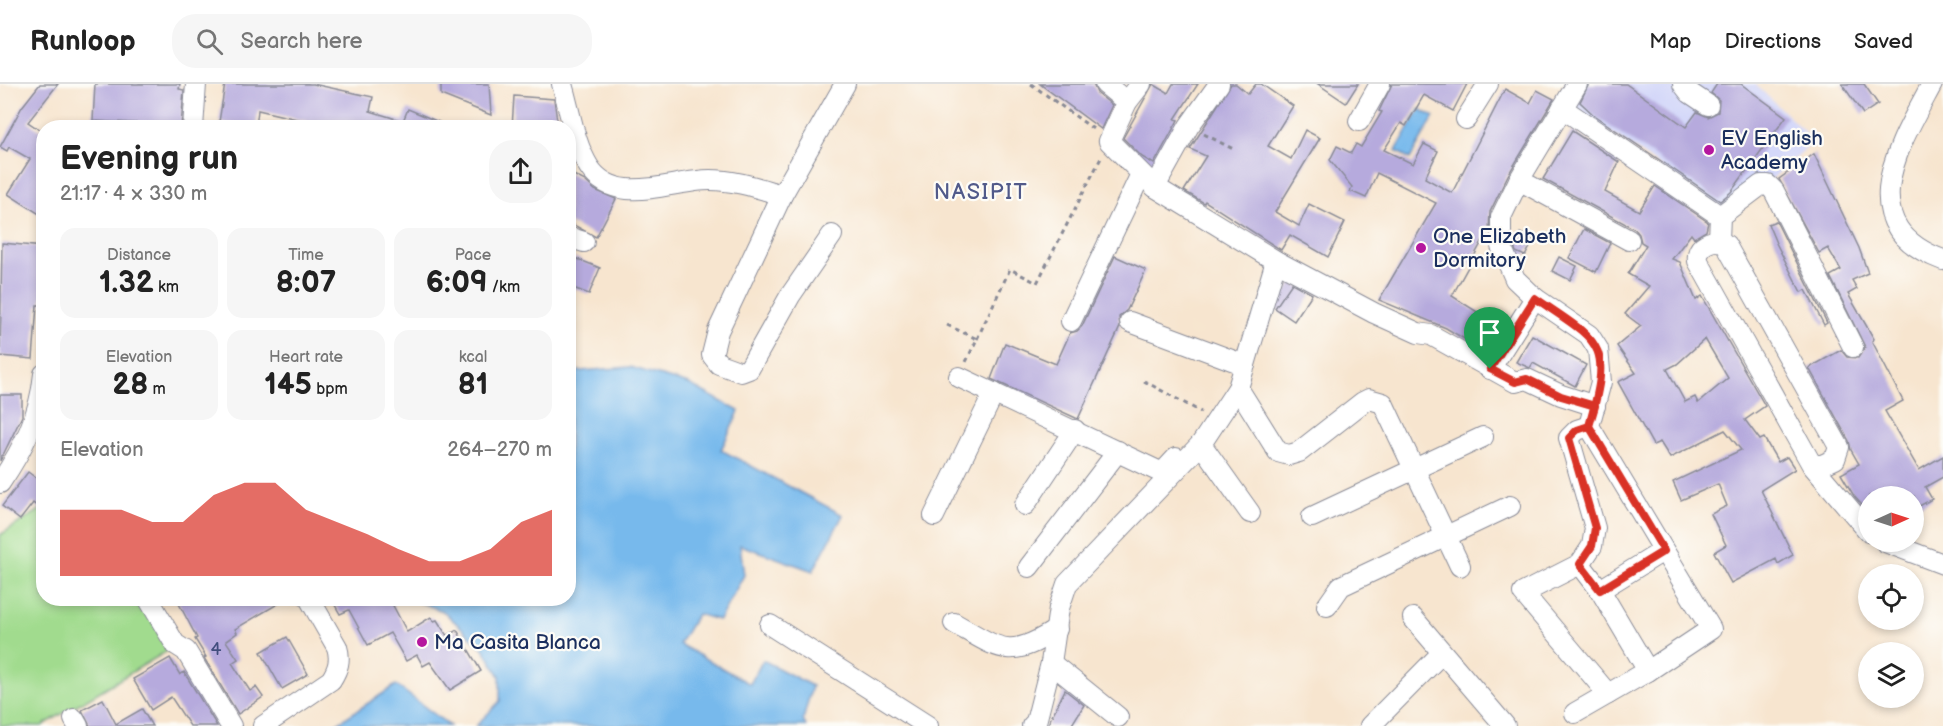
<!DOCTYPE html>
<meta charset="utf-8">
<style>
body{margin:0;font-family:"Balsamiq Sans",sans-serif;background:#f6f6f6;color:#222;height:100vh;display:flex;flex-direction:column;font-size:22px;white-space:nowrap}
*{box-sizing:border-box;margin:0}
p{font-size:20px;color:#767676}
.icon{flex:none;width:33px;height:33px;fill:none;stroke:currentColor;stroke-width:2;stroke-linecap:round;stroke-linejoin:round}
.map{position:relative;flex:1;overflow:hidden}
.sheet{position:absolute;left:36px;top:36px;width:540px;height:486px;display:flex;flex-direction:column;background:#fff;border-radius:24px;box-shadow:0 3px 9px #0003}
.sheet>*{flex:none}
.needle{width:39px;rotate:87deg}
.buttons{position:absolute;left:1858px;top:402px;display:grid;gap:12px}
.buttons a{display:grid;place-items:center;width:66px;height:66px;border-radius:50%;background:#fff;box-shadow:0 3px 9px #0003;font-size:30px}
.pin{position:absolute;display:grid;place-items:center;width:51px;height:51px;color:#fff;margin:-62px -26px;border-radius:50% 50% 50% 0;rotate:-45deg;box-shadow:0 0 6px #0007}
.pin .icon{rotate:45deg}
.round{display:grid;place-items:center;flex:none;width:63px;height:63px;border-radius:24px;background:#f6f6f6}
.summary{display:flex;align-items:center;justify-content:space-between;height:102px;padding:0 24px}
h1{font-size:33px;font-weight:700;line-height:45px}
.stats{display:grid;grid-template-columns:repeat(3,1fr);gap:9px;height:102px;padding:6px 24px}
.stats div{display:grid;align-content:center;border-radius:15px;background:#f6f6f6;text-align:center}
.stats b{font-size:30px;font-weight:700}
.stats small{font-size:16px;font-weight:400}
.stats p{font-size:16px}
.chart{height:168px;padding:12px 24px}
.chart p{display:flex;justify-content:space-between}
.chart svg{width:100%;height:108px;margin-top:6px;fill:#d93025;opacity:.7}
header{display:flex;align-items:center;gap:36px;box-sizing:border-box;height:84px;padding:0 30px;background:#fff;border-bottom:2px solid #e0e0e0}
header strong{font-size:28px}
nav{display:flex;gap:33px;margin-inline-start:auto;font-size:21px}
.search{width:420px;height:54px;background:#f6f6f6;display:flex;align-items:center;gap:15px;box-sizing:border-box;padding:0 21px;border-radius:24px;color:#767676;font-size:22px}
.map>svg:first-child{display:block}
.built{fill:#d4d8f9}
.green{fill:#a1db8e;stroke:#5e8576;stroke-width:1.5}
.water{fill:#77b9ec;stroke:#4974a5;stroke-width:1.5}
.building{fill:#b6aadd;fill-rule:evenodd}
.lines{fill:none;stroke-linecap:round;stroke-linejoin:round}
.minor-casing{stroke:#898a96;stroke-width:22}
.path{stroke:#898a96;stroke-width:3;stroke-dasharray:4.5 4.5;stroke-linecap:butt}
.minor{stroke:#fff;stroke-width:20}
.route-casing{stroke:#fff;stroke-width:12}
.route{stroke:#d93025;stroke-width:8}
.poi-dot{fill:#b5179e;stroke:#fdfcf7;stroke-width:2}
.labels{text-anchor:middle;dominant-baseline:central;stroke-width:4.5;stroke-linejoin:round;paint-order:stroke}
.number-label{font-size:18px;fill:#424e7e}
.poi-label{font-size:21px;fill:#1b2f5e;stroke:#fdfcf7;text-anchor:start}
.neighbourhood-label{font-size:22px;letter-spacing:1.5px;fill:#515a8a;stroke:#fdfcf7}
</style>
<header>
<strong>Runloop</strong>
<div class="search"><svg class="icon" aria-label="search" viewBox="0 0 24 24"><circle cx="10" cy="10" r="6"/><path d="M15 15l6 6"/></svg>Search here</div>
<nav><a>Map</a><a>Directions</a><a>Saved</a></nav>
</header>
<div class="map">
<svg width="1943" height="642" viewBox="0 0 1943 642">
<rect width="100%" height="100%" fill="#fdfcf7"/>
<filter id="ink" filterUnits="userSpaceOnUse"><feTurbulence type="fractalNoise" baseFrequency=".0167" numOctaves="2"/><feDisplacementMap in="SourceGraphic" scale="12" xChannelSelector="R" yChannelSelector="G"/><feConvolveMatrix kernelMatrix="1 2 1 2 8 2 1 2 1" color-interpolation-filters="sRGB"/></filter>
<filter id="wash" filterUnits="userSpaceOnUse"><feTurbulence type="fractalNoise" baseFrequency=".008" numOctaves="4" result="noise"/><feDisplacementMap in="SourceGraphic" scale="24" xChannelSelector="R" yChannelSelector="G"/><feGaussianBlur stdDeviation="1.35" result="paint"/><feColorMatrix in="noise" values="0 0 0 0 0 0 0 0 0 0 0 0 0 0 0 0 0 1.4 0 .05"/><feComposite in="paint" operator="in"/></filter>
<g filter="url(#wash)">
<rect width="100%" height="100%" fill="#f7e5cf"/>
<path class="built" d="M1579,0h176l59,57 -82,74 -166,-113z"/>
<path class="green" d="M43,424l1,90 95,1 30,51 -127,76h-42v-191z"/>
<g class="water">
<path d="M1420,25l14,8 -24,42 -14,-8z"/>
<path d="M630,283l59,17 50,27 -18,39 122,65 -30,56 -73,-26 4,30 -25,45 -22,-6 -18,30 71,40 13,-24 49,26 -9,34 3,6h-330l24,-25v-25l-17,-28 -40,-37 -32,-12 157,-1 1,-226z"/>
<path d="M396,601l54,41h-117z"/>
</g>
<g id="blocks">
<g class="building">
<path d="M40,0h18l-30,38 16,11v84l-36,-23 22,-35 -21,-12 -2,4 -7,-4 22,-40z"/>
<path d="M95,0h85l-1,5 5,1 -3,37 -30,1 1,-4 -59,-3z"/>
<path d="M225,0h88l60,13 -3,14 33,10 5,-12 45,19h-118l-77,-18 -2,18 -37,-6z"/>
<path d="M441,0h48l2,31 -50,-20z"/>
<path d="M1040,0h53l4,9 15,12 -11,24z"/>
<path d="M1153,0l15,9 5,-9h25l-23,35 3,1 -24,44 -12,-7 -19,-19z"/>
<path d="M1231,0h5l12,10 8,-10h5l32,22 -25,40 23,13 14,-29 15,8 -45,74 24,14 10,-22 36,18 -17,35 -38,-22 -9,15 -76,-49 -1,2 -20,-12 22,-35 -16,-7z"/>
<path d="M1318,0h40l-12,19z"/>
<path d="M1392,0h75l-14,27 -29,-16 -18,31 -5,-3 -17,27 29,14 11,-20 14,7 -13,27 27,15 53,-104 25,14 7,-13 17,9 -46,76 -18,37 -1,17 -37,67 30,19 -2,3 23,9 -17,25 -40,-24 -67,-28 57,-97 -59,-30 -11,25 -16,-7 2,-4 -22,-27 7,-14 14,7 5,-9 5,3 21,-35 -3,-1z"/>
<path d="M1589,0h37l60,43 11,-15 11,5 10,-5 1,-12 -8,-7 6,-9h24l45,33 -55,75 -11,9 -125,-85 -15,-14z"/>
<path d="M1842,0h22l14,20 -15,10z"/>
<path d="M514,12l40,3 4,29h-46z"/>
<path d="M1572,47l47,31 -14,30 34,19 16,-25 53,36 -2,9 -12,7 -3,-4 -19,25 8,3 16,38 6,-4 63,110 -20,14 15,20 4,-2 14,24 9,-5 8,12 -34,21 32,65 -15,9 -2,-5 -45,24 -17,-31 12,-7 -15,-31 16,-8 -9,-22 -37,16 -8,-18 68,-32 -16,-20 -55,28 -10,-16 -7,3 -35,-63 18,-9 -19,-27 24,-20 -16,-12 24,-28 -21,-12 18,-29 -5,-3 -2,-8 -4,-5 -92,-50zM1705,255l23,39 -30,25 -3,-6 -10,5 -18,-33 10,-5z"/>
<path d="M1814,70l45,94 9,25 -16,7 5,9 -9,5 26,45 -2,2 31,60 -18,10 34,59 24,-14v21l-18,10 7,12 -18,10v-13h-45v17l-15,-17 -13,-22 18,-10 -8,-14 -2,-9 -40,-73 32,-18 6,7 11,1 7,-11 -35,-71 11,-6 -13,-22 -9,5 -40,-74z"/>
<path d="M568,88l17,9 10,9 21,9 -20,38 -28,-15z"/>
<path d="M1776,137l51,102 -3,2 -18,-35 -5,2 -25,-49 -8,-19z"/>
<path d="M1584,145l26,14 -14,29 -27,-14z"/>
<path d="M1520,149l14,7 -9,16 -9,-4 -3,-8z"/>
<path d="M2,159l42,4v32l-3,26h-4l-4,54 -33,-3z"/>
<path d="M1115,172l31,14 -19,40 -8,7 1,10 -42,92 -87,-40 14,-36 51,21 14,-31 7,-2 5,-5z"/>
<path d="M1559,173l18,9 -7,14 -18,-9z"/>
<path d="M575,174l25,10 -11,26 -21,-8v-12z"/>
<path d="M1292,199l20,11 -18,27 -19,-13z"/>
<path d="M1532,251l54,30 -11,21 -42,-23 -3,5 -14,-6z"/>
<path d="M0,311h22v21l-22,45z"/>
<path d="M28,388l16,12v28l-11,-9 -13,17 -18,-14z"/>
<path d="M176,514h112l-53,31 2,4 -11,8 12,18 -6,4 18,28 6,-4 7,10 -25,17 -34,-56 2,-1 -11,-18 2,-1z"/>
<path d="M331,514h58l18,34 24,-15 3,4 3,-1 10,16 10,-6 24,41 -31,19 -20,-28 -7,4 -6,-11 -11,6 -16,-28 -22,12 -19,-35 -9,4z"/>
<path d="M287,553l21,37 -26,15 -21,-37z"/>
<path d="M170,574l10,17 4,-3 33,54h-27l-19,-29 -20,13 -18,-31z"/>
<path d="M1065,606l19,15 -13,21h-24z"/>
<path d="M103,615l13,25 26,-15 10,17h-62l-8,-16z"/>
</g>
</g>
</g>
<g filter="url(#ink)">
<use href="#blocks" fill-opacity="0" stroke="#898a96" stroke-width="1.5"/>
<g class="lines">
<g class="minor-casing">
<g id="minor">
<path d="M562,0c8,27 12,59 27,83 27,41 82,13 121,13 25,0 48,8 72,15"/>
<path d="M1105,0l22,18"/>
<path d="M1141,0l-14,18 -18,39 46,46 121,74 98,52 44,20 13,2 84,47 12,-3 34,16 34,11"/>
<path d="M1683,0l7,9 18,12"/>
<path d="M1932,0c-32,60 -84,141 11,176"/>
<path d="M1562,24l158,108"/>
<path d="M1466,35l22,-35"/>
<path d="M1359,37l21,-37"/>
<path d="M193,44l3,-44"/>
<path d="M1519,96l110,60"/>
<path d="M1155,103l34,-61 30,-42"/>
<path d="M832,151l-42,61 -41,73 -8,3 -22,-8 -7,-9 6,-24 64,-136 63,-111"/>
<path d="M568,153l16,5"/>
<path d="M1719,156l1,-24 41,-31h7l6,6 79,156"/>
<path d="M1071,237l70,-147"/>
<path d="M1130,238l115,43"/>
<path d="M1490,285l45,-71"/>
<path d="M959,293l199,94h6l12,-13"/>
<path d="M1238,304l40,64 11,3 10,-3 64,-50 6,-3 14,4 77,163"/>
<path d="M1589,342l-12,4 -8,8 26,90 -3,18 -12,18 -57,29 85,101"/>
<path d="M1201,360l49,69"/>
<path d="M1812,381h10l13,-6 4,-12 -113,-202 -7,-5c-13,2 -23,7 -21,21l114,204 57,67"/>
<path d="M0,399c23,-34 40,-67 44,-109"/>
<path d="M1025,421l50,-75"/>
<path d="M934,432l60,-123"/>
<path d="M1312,433l171,-80"/>
<path d="M1885,458l58,22"/>
<path d="M1580,480l20,26 48,81"/>
<path d="M1029,483l89,-116"/>
<path d="M1600,506l63,-39"/>
<path d="M148,514l27,46 11,7 45,75"/>
<path d="M1327,522l14,-20 169,-80"/>
<path d="M1413,534l92,108"/>
<path d="M954,539c46,26 55,38 103,6"/>
<path d="M770,541l158,101"/>
<path d="M1051,579l67,54"/>
<path d="M1575,629l73,-42 63,-42 -122,-203 12,-44 -3,-33 -9,-14 -54,-37 -20,-19 -14,-33v-29l18,-37 58,-96"/>
<path d="M74,635l4,7"/>
<path d="M263,642l68,-46c7,-11 10,-20 6,-33l-28,-49"/>
<path d="M1032,642l4,-4 15,-59 8,-55 8,-24 134,-140 37,-56 38,-127"/>
<path d="M1370,642l71,-72"/>
</g>
</g>
<g class="path">
<path d="M1031,0l65,47"/>
<path d="M1204,50l31,16"/>
<path d="M947,241l30,14 -11,23"/>
<path d="M977,255l33,-70 27,14 65,-127"/>
<path d="M1144,297l57,31"/>
</g>
<use href="#minor" class="minor"/>
</g>
</g>
<g class="lines" filter="url(#ink)">
<g class="route-casing">
<path id="route" d="M1490,285l25,13 12,-3 34,17 34,10 -6,20 -12,4 -8,8 26,90 -3,18 -12,18 20,26 64,-39 -75,-125c24,-84 12,-83 -54,-128l-45,71"/>
</g>
<use href="#route" class="route"/>
</g>
<g class="poi-dot">
<circle cx="1709" cy="66" r="6"/>
<circle cx="1421" cy="164" r="6"/>
<circle cx="422" cy="558" r="6"/>
</g>
<g class="labels">
<g class="number-label">
<text x="216" y="565">4</text>
</g>
<g class="poi-label">
<text x="1721" y="54">EV English<tspan x="1721" dy="24">Academy</tspan></text>
<text x="1433" y="152">One Elizabeth<tspan x="1433" dy="24">Dormitory</tspan></text>
<text x="434" y="558">Ma Casita Blanca</text>
</g>
<g class="neighbourhood-label">
<text x="981" y="108">NASIPIT</text>
</g>
</g>
</svg>
<div class="buttons">
<a><svg class="needle" viewBox="-14 -14 28 28"><path d="M0-13l5 13h-10z" fill="#e53935"/><path d="M0 13l5-13h-10z" fill="#767676"/></svg></a>
<a><svg class="icon" aria-label="locate" viewBox="0 0 24 24"><circle cx="12" cy="12" r="6"/><path d="M12 2v4M12 18v4M2 12h4M18 12h4"/></svg></a>
<a><svg class="icon" aria-label="layers" viewBox="0 0 24 24"><path d="M12 4l9 5-9 5-9-5zM3 14l9 5 9-5"/></svg></a>
</div>
<div class="pin" style="left:1490px;top:285px;background:#1e9e55"><svg class="icon" aria-label="arrive" viewBox="0 0 24 24"><path d="M6 21V4h12l-3 4 3 4H6"/></svg></div>
<section class="sheet">
<div class="summary"><div><h1>Evening run</h1><p>21:17 · 4 × 330 m</p></div><a class="round"><svg class="icon" aria-label="share" viewBox="0 0 24 24"><path d="M12 15V3M7 8l5-5 5 5M5 13v7h14v-7"/></svg></a></div>
<div class="stats">
<div><p>Distance</p><b>1.32<small> km</small></b></div>
<div><p>Time</p><b>8:07</b></div>
<div><p>Pace</p><b>6:09<small> /km</small></b></div>
</div>
<div class="stats">
<div><p>Elevation</p><b>28<small> m</small></b></div>
<div><p>Heart rate</p><b>145<small> bpm</small></b></div>
<div><p>kcal</p><b>81</b></div>
</div>
<div class="chart"><p><span>Elevation</span>264–270 m</p>
<svg viewBox="0 0 160 44" preserveAspectRatio="none"><path d="M0 44V17L10 17L20 17L30 22L40 22L50 11L60 6L70 6L80 17L90 22L100 27L110 33L120 38L130 38L140 33L150 22L160 17V44z"/></svg>
</div>
</section>
</div>
